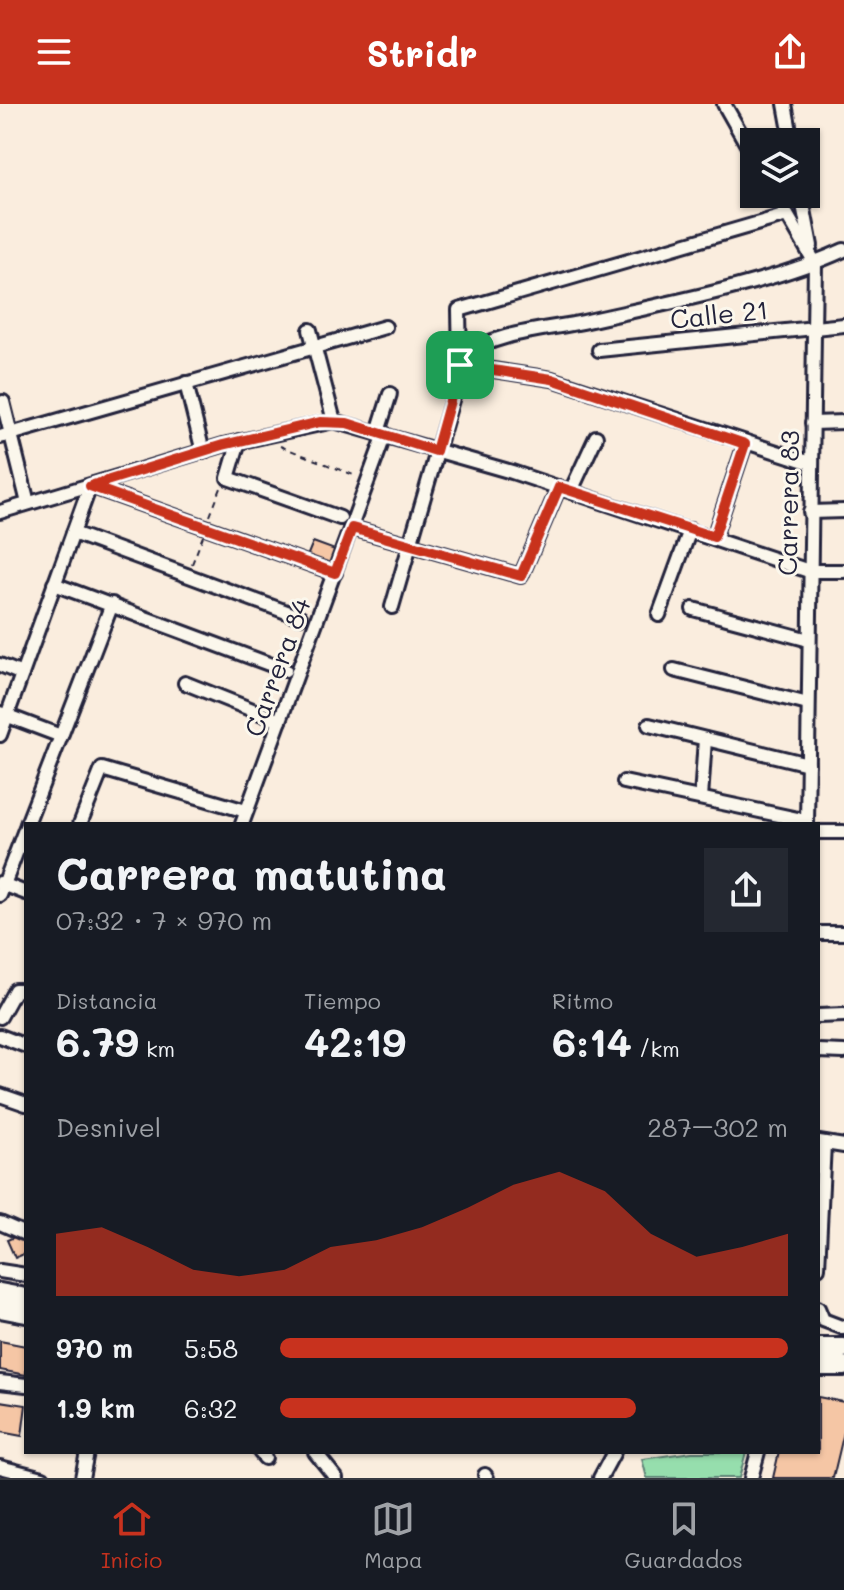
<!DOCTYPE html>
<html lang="es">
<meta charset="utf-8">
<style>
body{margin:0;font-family:Mali,sans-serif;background:#242831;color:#f1f3f6;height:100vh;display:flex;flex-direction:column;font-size:30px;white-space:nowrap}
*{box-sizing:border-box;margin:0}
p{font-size:26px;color:#9ea1a6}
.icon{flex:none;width:44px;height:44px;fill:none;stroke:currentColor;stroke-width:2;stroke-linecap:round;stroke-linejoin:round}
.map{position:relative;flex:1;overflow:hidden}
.drawer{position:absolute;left:24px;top:718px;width:796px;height:632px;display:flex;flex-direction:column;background:#171b24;border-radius:0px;box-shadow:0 2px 6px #0004}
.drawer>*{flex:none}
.controls{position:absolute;left:740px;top:24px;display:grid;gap:16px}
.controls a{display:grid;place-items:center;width:80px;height:80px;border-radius:0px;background:#171b24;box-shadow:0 2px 6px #0004;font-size:40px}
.pin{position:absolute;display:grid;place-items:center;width:68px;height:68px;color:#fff;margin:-34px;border-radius:16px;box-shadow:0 4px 12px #0006}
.round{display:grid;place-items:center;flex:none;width:84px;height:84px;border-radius:0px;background:#242831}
.head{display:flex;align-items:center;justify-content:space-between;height:136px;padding:0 32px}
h1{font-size:44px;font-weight:700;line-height:60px}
.figures{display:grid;grid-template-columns:repeat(3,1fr);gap:12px;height:136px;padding:8px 32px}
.figures div{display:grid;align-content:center}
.figures b{font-size:40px;font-weight:700}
.figures small{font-size:22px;font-weight:400}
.figures p{font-size:22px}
.chart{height:224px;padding:16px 32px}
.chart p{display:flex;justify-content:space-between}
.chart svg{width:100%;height:144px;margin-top:8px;fill:#c8321e;opacity:.7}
ul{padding:0 32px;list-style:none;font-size:26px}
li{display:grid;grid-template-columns:128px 96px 1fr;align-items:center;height:60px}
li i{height:20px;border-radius:10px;background:#c8321e}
header{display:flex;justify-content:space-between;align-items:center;height:104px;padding:0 32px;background:#c8321e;color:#fff;font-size:36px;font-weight:700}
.dock{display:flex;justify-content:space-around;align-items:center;height:112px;border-top:2px solid #363941;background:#171b24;font-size:22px;color:#9ea1a6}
.dock a{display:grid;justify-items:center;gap:4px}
.dock .on{color:#c8321e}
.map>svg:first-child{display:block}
.green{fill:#96dead;stroke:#5c8074;stroke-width:2}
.building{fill:#f5c6a5;stroke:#22223b;stroke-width:2}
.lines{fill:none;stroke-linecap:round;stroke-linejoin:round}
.minor-casing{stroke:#22223b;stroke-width:18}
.highway-casing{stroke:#22223b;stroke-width:24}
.path{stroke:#22223b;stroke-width:2;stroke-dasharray:6 6;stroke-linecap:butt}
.minor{stroke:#fbf7ec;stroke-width:12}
.highway{stroke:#fbf7ec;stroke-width:18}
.route-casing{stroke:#fff;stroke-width:16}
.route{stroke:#c8321e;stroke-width:10}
.labels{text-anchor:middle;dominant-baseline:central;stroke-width:6;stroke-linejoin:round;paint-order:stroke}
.street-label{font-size:26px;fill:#22223b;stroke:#fbf7ec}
</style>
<header><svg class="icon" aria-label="menu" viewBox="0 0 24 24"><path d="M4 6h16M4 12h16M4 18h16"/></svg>Stridr<svg class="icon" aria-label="share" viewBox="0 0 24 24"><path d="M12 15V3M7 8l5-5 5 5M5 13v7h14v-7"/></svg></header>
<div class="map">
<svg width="844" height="1374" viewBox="0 0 844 1374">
<rect width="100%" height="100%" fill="#faedde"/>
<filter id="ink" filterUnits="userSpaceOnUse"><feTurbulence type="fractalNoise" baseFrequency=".0125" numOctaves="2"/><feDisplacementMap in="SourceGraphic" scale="16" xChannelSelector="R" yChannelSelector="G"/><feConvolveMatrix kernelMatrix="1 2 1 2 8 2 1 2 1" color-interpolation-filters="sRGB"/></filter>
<g filter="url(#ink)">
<path class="green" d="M692,1348h54l-7,26h-92l-5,-19z"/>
<g class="building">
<path d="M313,438l22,8 -6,17 -23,-8z"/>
<path d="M26,1128v21l-11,5 -8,-18z"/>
<path d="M0,1237l26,5v29l-26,-5z"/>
<path d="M818,1293l26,5v30l-11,46h-60l6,-26h39z"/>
<path d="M0,1297l26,4 -4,31 -22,-4z"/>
</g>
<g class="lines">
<g class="minor-casing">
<g id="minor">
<path d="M724,0l30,53"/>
<path d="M785,0l7,38"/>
<path d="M775,90l40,69 -8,561"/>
<path d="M801,90l10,52"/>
<path d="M310,226l24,91"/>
<path d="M599,246l245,-25"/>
<path d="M460,257l-1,-51 328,-95"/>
<path d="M460,261l92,14 259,84"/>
<path d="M186,279l17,69"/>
<path d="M3,298l25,101"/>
<path d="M812,319l32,-1"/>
<path d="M378,328l12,-38"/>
<path d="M0,333l385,-110"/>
<path d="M239,337l-11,37 112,40"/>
<path d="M571,387l25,-54"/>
<path d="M0,408l223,-67 111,-24 178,51 297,99h35"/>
<path d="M810,408l34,-1"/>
<path d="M352,424l169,48 38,-89"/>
<path d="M73,429l227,84"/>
<path d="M714,433l31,-93"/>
<path d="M54,480l231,86"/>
<path d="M392,503l73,-252c32,-23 80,-25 118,-33 80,-18 187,-38 261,-72"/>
<path d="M693,505l116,31"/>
<path d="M659,511l31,-85"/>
<path d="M0,561l22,9"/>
<path d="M674,566l134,34"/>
<path d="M185,579l95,38"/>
<path d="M0,609l61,23"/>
<path d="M649,621l159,39"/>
<path d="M0,631l90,-249 245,87"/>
<path d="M624,678l183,39"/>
<path d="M701,694l4,-59"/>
<path d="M27,720l85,-220"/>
<path d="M80,720l22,-55 144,42"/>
<path d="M242,720l143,-390"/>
<path d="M818,728h26"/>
<path d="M0,779l26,10"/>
<path d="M0,791l26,-68"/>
<path d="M818,829h26"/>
<path d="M818,912l26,-1"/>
<path d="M0,913l15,-27h11"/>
<path d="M0,932l26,10"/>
<path d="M818,947l26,1"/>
<path d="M0,991l26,9"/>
<path d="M819,1038l25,4"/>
<path d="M0,1119l23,10"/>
<path d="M818,1164l6,-125"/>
<path d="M0,1167l26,4"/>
<path d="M818,1204l5,12 21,8"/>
<path d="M0,1278l26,3"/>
<path d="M260,1348l5,6"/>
<path d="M315,1348l21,26"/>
<path d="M0,1363l43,11"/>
<path d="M485,1371l2,3"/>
<path d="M82,1374l5,-26"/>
<path d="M600,1374l14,-26"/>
<path d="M751,1374l7,-26"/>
</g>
</g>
<g class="highway-casing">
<g id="highway">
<path d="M0,1189l26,5"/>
<path d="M0,1204l26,5"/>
<path d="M818,1244h26"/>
<path d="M818,1262h26"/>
</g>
</g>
<g class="path">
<path d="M280,342l76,30"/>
<path d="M210,412l11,-28"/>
<path d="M192,460l11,-28"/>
</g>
<use href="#minor" class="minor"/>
<use href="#highway" class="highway"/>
</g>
</g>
<g class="lines" filter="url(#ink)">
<g class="route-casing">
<path id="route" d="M460,261l92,14 193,65 -31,93 -155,-50 -38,89 -169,-48 -17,45 -245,-87 133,-41 97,-23 27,1 89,28z"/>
</g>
<use href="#route" class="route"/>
</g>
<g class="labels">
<g class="street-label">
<text transform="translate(719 210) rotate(-6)">Calle 21</text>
<text transform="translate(788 399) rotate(-89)">Carrera 83</text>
<text transform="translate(277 563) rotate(-70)">Carrera 84</text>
</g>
</g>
</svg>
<div class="controls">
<a><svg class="icon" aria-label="layers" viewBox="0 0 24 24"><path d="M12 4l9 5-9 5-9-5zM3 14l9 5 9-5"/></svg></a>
</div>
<div class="pin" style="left:460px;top:261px;background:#1e9e55"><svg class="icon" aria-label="arrive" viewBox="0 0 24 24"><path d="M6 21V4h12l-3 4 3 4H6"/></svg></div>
<section class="drawer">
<div class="head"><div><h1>Carrera matutina</h1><p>07:32 · 7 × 970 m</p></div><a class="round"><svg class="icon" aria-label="share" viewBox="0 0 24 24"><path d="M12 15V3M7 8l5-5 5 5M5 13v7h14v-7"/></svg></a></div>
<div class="figures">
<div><p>Distancia</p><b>6.79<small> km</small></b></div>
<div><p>Tiempo</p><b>42:19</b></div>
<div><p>Ritmo</p><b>6:14<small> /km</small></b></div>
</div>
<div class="chart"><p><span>Desnivel</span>287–302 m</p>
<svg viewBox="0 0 160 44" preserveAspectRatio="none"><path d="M0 44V25L10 23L20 29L30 36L40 38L50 36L60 29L70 27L80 23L90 17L100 10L110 6L120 12L130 25L140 32L150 29L160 25V44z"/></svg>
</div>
<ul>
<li><b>970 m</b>5:58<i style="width:100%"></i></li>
<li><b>1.9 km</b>6:32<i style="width:70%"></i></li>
</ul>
</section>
</div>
<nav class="dock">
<a class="on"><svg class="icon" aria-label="home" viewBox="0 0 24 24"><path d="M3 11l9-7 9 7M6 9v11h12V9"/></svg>Inicio</a>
<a><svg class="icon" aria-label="map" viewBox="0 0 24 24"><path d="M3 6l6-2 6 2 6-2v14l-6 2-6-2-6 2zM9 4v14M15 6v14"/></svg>Mapa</a>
<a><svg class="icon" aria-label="saved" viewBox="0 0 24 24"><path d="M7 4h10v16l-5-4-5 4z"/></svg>Guardados</a>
</nav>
